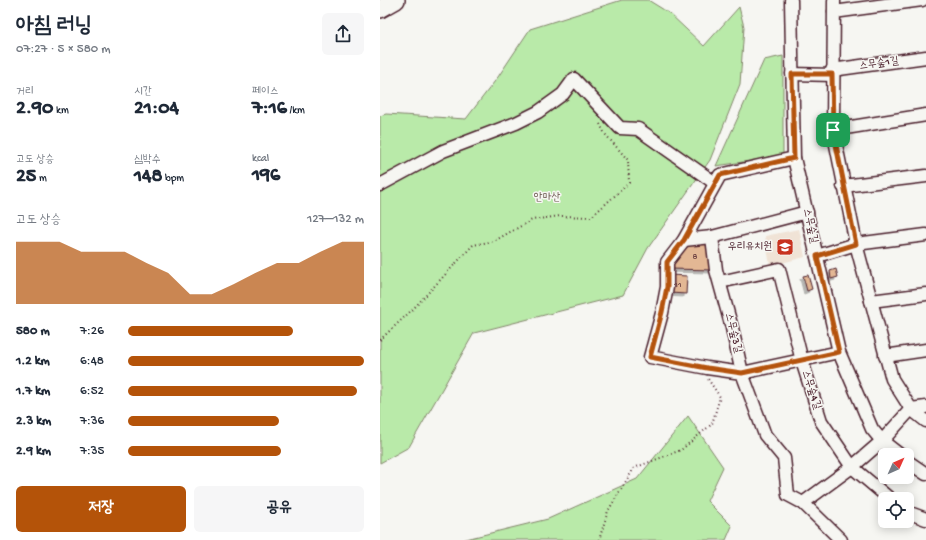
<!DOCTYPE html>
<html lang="ko">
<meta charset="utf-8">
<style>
body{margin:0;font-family:"Gochi Hand","Poor Story",sans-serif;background:#f6f6f7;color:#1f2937;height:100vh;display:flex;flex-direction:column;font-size:15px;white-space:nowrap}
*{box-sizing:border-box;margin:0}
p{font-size:13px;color:#747a83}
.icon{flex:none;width:22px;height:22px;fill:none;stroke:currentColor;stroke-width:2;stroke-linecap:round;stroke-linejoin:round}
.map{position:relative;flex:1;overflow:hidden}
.drawer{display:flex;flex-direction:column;background:#fff;width:380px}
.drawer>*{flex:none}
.needle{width:26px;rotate:45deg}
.fabs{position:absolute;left:498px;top:448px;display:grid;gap:8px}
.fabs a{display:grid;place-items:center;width:36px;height:36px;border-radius:6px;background:#fff;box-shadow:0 2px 10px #0003;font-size:20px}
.pin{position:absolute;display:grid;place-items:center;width:34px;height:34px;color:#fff;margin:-17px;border-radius:8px;box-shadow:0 2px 6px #0006}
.round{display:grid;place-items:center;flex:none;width:42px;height:42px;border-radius:6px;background:#f6f6f7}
.head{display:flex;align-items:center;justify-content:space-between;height:68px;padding:0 16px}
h1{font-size:22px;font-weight:700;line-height:30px}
.figures{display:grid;grid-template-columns:repeat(3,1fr);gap:6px;height:68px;padding:4px 16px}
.figures div{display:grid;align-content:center}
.figures b{font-size:20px;font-weight:700}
.figures small{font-size:11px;font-weight:400}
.figures p{font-size:11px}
.chart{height:112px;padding:8px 16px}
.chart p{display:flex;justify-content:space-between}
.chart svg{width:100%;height:72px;margin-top:4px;fill:#b45309;opacity:.7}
.cta{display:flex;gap:8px;margin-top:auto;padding:8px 16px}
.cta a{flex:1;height:46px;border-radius:6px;background:#b45309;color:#fff;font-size:16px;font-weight:700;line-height:46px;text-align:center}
.cta a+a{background:#f6f6f7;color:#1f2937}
ul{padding:0 16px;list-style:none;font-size:13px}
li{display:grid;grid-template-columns:64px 48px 1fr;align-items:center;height:30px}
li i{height:10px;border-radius:5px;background:#b45309}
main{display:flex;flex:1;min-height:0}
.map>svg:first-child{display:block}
.built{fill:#f0e3d6}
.green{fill:#b9eaa9;stroke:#82846a}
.building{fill:#e3b794;stroke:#4a1f2b;filter:url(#shadow)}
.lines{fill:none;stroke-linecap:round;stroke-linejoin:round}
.street-casing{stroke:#4a1f2b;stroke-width:15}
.secondary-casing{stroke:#4a1f2b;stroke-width:20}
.path{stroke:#4a1f2b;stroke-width:2;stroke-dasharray:1 3;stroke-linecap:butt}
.street{stroke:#f6f6f2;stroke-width:12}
.secondary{stroke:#f6f6f2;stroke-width:17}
.route-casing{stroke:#fff;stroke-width:8}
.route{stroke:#b45309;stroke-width:5}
.labels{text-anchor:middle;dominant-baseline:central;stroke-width:3;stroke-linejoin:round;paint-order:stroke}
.number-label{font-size:9px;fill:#704545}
.street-label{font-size:11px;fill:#4a1f2b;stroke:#f6f6f2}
.park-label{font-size:11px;fill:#66524a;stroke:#f6f6f2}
.poi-label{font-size:11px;fill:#4a1f2b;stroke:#f6f6f2;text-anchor:end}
</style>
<main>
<section class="drawer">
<div class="head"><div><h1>아침 러닝</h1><p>07:27 · 5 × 580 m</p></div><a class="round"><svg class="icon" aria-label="share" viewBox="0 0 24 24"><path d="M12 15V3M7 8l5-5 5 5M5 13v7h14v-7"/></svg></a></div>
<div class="figures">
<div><p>거리</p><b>2.90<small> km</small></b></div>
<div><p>시간</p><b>21:04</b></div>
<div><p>페이스</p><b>7:16<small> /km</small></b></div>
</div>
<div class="figures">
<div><p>고도 상승</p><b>25<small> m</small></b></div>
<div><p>심박수</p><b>148<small> bpm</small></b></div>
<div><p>kcal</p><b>196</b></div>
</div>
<div class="chart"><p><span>고도 상승</span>127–132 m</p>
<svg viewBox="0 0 160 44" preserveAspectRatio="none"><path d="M0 44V6L10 6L20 6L30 12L40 12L50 12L60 19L70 25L80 38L90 38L100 32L110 25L120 19L130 19L140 12L150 6L160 6V44z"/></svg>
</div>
<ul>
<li><b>580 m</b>7:26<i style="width:70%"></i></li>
<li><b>1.2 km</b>6:48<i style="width:100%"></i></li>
<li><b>1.7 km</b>6:52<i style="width:97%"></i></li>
<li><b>2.3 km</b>7:36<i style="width:64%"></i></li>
<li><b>2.9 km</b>7:35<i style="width:65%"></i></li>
</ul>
<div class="cta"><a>저장</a><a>공유</a></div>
</section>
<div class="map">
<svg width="546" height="540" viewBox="0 0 546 540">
<defs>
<filter id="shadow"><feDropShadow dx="-3" dy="3" stdDeviation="0" flood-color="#0004"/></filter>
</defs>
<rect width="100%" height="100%" fill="#f6f6f2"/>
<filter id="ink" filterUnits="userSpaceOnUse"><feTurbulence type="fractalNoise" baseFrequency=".025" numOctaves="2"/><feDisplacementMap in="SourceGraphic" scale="8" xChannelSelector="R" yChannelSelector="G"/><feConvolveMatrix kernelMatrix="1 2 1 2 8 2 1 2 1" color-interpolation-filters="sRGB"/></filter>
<g filter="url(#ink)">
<path class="built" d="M419,229l6,28 -35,9 -5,-30z"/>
<g class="green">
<path d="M242,0h26l21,13 35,33 35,-39 5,20 -4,57 -30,76 -62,88 -25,47 -149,38 -65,114 -29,16v-347l6,-2 80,5 32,-42 32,-48z"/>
<path d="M403,56v100l-67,10 48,-106z"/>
<path d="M308,416l35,51 -16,34 25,25 -6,14h-264l86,-21 89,-40z"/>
</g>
<g class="building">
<path d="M327,235l6,35 -43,-1 17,-24z"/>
<path d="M456,269l2,8 -7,2 -1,-8z"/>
<path d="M291,275l16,1 -1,18 -16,-1z"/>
<path d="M428,275l4,14 -5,2 -4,-15z"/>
</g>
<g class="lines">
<g class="street-casing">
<g id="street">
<path d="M411,0l3,158 45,194 33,77 10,12 18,14"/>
<path d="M454,0l-1,130 23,114 36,135 19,30 15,12"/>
<path d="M454,12l88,-12"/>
<path d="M452,70l94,-13"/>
<path d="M412,74l41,1"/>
<path d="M453,130l93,-15"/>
<path d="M414,158l-74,17 -36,65 -17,22v25l-5,26 -12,44 57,11 35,5 97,-21"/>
<path d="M0,185l63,-34 73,-28 22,-11 25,-18 11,-15 46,49 18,1 77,54"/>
<path d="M463,186l83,-10"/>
<path d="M427,212l-95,25 4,33 16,58 10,45 23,62 19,23 4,37 15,8 38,37"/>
<path d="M304,240l28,-3"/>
<path d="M437,256l39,-12 70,-9"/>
<path d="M340,282l59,-13 23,92 19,60 31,46 38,32"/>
<path d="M491,301l55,-7"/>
<path d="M505,356l41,-6"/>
<path d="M527,461l19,13"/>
<path d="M423,503l49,-36 30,-26 29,-32 15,-2"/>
<path d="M527,512l19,7"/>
</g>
</g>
<g class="secondary-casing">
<path id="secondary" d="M0,9l16,-9"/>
</g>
<g class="path">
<path d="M0,340l33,-31 60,-64 21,-4 38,-21 28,-4 31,1 38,-34 -1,-23 -23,-26 -6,-12"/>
<path d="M219,540l9,-29 26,-43 47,-18 31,-26 8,-27 -12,-18"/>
</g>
<use href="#street" class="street"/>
<use href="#secondary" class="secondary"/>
</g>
</g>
<g class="lines" filter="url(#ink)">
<g class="route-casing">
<path id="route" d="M412,74h40l1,56 23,114 -39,12 22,96 -97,21 -35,-5 -57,-11 12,-45 5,-25v-25l17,-22 36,-65 74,-17z"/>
</g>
<use href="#route" class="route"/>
</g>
<defs>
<g id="school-square" transform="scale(0.9)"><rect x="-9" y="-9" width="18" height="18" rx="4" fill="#c8321e" stroke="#f6f6f2"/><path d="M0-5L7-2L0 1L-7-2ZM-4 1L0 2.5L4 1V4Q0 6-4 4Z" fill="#fff"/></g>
</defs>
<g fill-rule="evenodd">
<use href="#school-square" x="405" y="247"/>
</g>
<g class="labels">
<g class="number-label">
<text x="315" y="257">8</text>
<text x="298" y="285">11</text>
</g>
<g class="street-label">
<text transform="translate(499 64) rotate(-8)">스무숲1길</text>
<text transform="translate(430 226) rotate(78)">스무숲길</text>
<text transform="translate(353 333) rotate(76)">스무숲3길</text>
<text transform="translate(431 390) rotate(72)">스무숲4길</text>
</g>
<g class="park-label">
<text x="167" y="198">안마산</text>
</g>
<g class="poi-label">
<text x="392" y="247">우리유치원</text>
</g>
</g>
</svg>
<div class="fabs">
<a><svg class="needle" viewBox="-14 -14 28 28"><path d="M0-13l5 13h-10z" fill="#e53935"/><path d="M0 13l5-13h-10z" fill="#747a83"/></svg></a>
<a><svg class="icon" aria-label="locate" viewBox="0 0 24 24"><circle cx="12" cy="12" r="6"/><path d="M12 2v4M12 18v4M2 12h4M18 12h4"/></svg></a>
</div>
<div class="pin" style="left:453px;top:130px;background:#1e9e55"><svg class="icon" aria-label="arrive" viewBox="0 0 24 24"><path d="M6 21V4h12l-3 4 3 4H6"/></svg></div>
</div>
</main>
